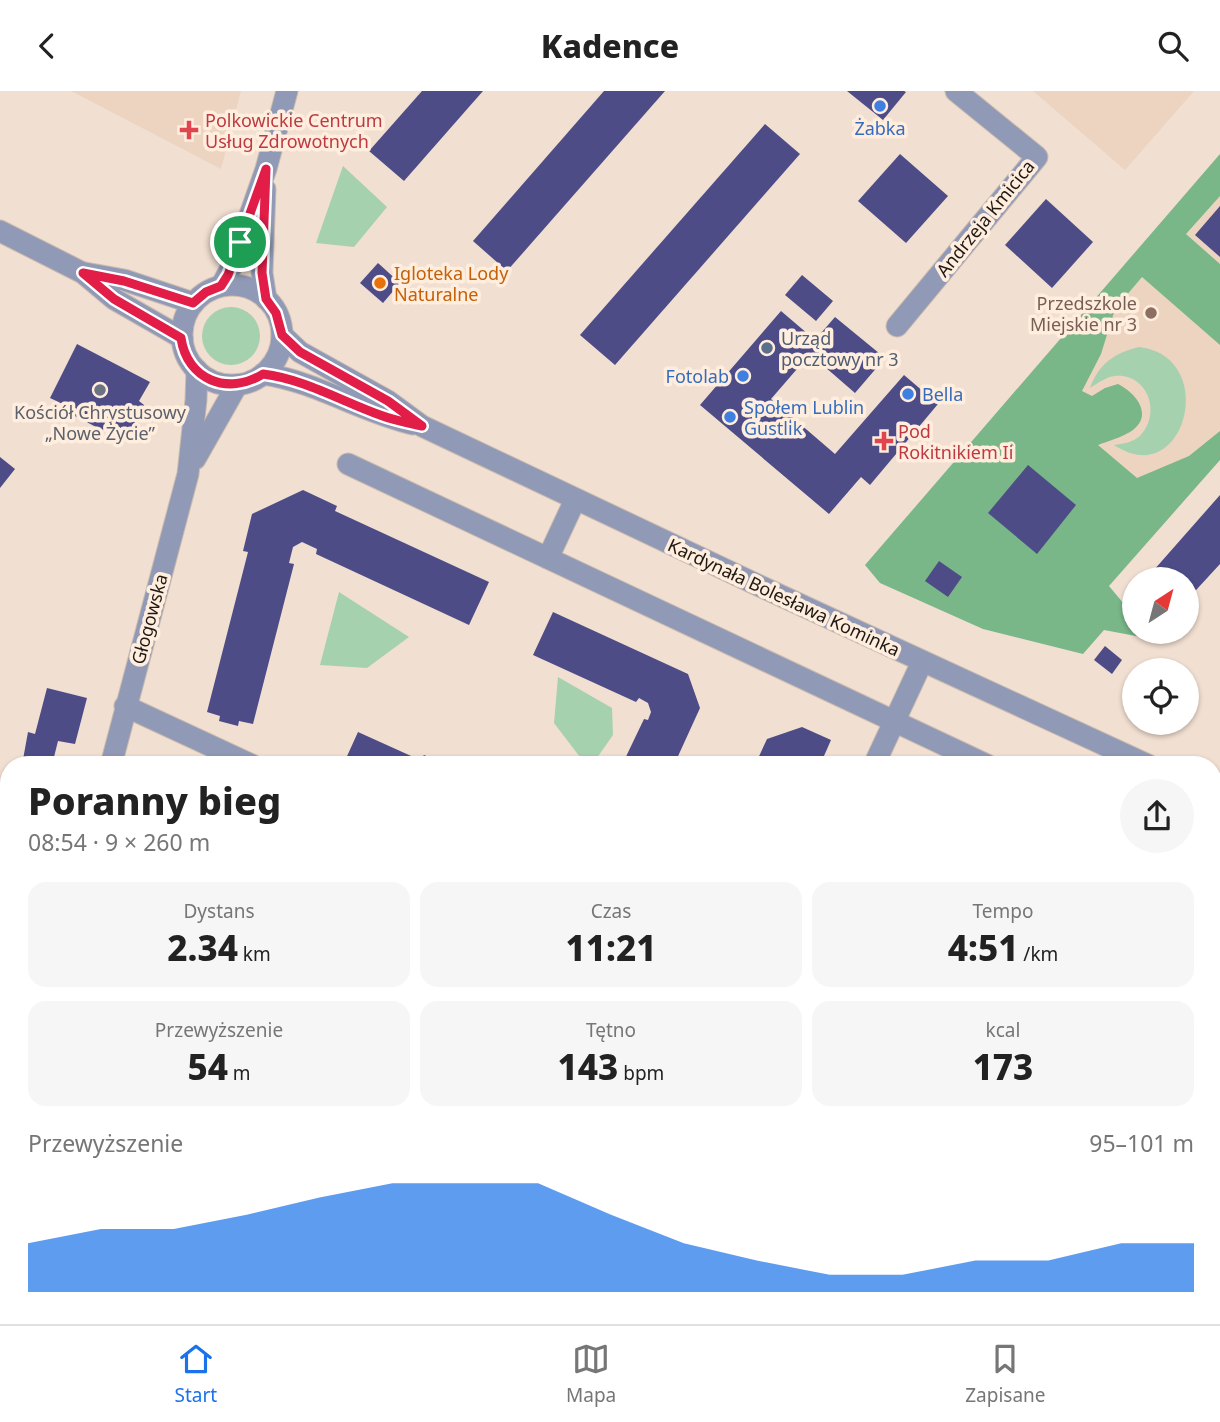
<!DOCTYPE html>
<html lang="pl">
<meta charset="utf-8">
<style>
body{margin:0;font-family:"Noto Sans",sans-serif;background:#f6f6f6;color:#222;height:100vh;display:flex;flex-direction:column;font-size:26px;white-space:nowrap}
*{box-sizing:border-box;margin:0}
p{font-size:23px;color:#767676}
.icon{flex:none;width:38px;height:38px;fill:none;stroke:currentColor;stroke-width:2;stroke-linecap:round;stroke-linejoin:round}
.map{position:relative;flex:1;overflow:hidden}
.side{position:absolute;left:0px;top:665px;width:1222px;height:569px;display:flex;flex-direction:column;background:#fff;border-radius:28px 28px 0 0;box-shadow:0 2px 5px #0004}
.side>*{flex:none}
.needle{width:46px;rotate:36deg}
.tools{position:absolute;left:1122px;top:476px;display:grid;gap:14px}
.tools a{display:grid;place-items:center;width:77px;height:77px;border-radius:50%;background:#fff;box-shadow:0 2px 5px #0004;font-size:35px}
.pin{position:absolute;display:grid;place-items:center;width:60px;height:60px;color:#fff;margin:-30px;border:4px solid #fff;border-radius:50%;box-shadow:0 2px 7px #0007}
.round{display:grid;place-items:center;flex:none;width:74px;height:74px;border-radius:37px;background:#f6f6f6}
.headline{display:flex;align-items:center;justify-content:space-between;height:119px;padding:0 28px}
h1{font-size:38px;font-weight:800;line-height:52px}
.metrics{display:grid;grid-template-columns:repeat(3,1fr);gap:10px;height:119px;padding:7px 28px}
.metrics div{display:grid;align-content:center;border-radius:18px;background:#f6f6f6;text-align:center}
.metrics b{font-size:35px;font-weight:800}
.metrics small{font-size:19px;font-weight:400}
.metrics p{font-size:19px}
.chart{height:196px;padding:14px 28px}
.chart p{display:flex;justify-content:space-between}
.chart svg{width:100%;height:126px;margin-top:7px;fill:#1a73e8;opacity:.7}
header{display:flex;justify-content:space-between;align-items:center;height:91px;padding:0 28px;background:#fff;font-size:32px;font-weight:800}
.dock{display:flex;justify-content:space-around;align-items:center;height:98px;border-top:2px solid #e0e0e0;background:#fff;font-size:19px;color:#767676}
.dock a{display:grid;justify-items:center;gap:4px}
.dock .selected{color:#1a73e8}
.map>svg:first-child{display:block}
.built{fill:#ecd4c1}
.green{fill:#a6d1af}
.forest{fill:#79b788}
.building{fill:#4d4c87}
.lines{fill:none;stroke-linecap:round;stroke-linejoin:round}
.minor-casing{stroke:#cbbbaf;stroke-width:23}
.minor{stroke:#909ab6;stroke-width:21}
.route-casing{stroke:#fff;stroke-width:14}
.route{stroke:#e11d48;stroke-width:9}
.shop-dot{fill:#3f7fe0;stroke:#ffedde;stroke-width:2.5}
.health-dot{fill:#e0444e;stroke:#ffedde;stroke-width:2.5}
.food-dot{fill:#e8710a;stroke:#ffedde;stroke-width:2.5}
.education-dot{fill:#8d6e63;stroke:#ffedde;stroke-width:2.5}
.service-dot{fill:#5c6f8a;stroke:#ffedde;stroke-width:2.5}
.worship-dot{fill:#6b7280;stroke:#ffedde;stroke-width:2.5}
.labels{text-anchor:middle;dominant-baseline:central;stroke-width:7;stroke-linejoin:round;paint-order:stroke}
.health-label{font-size:18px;fill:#be3a42;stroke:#ffedde;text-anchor:start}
.shop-label{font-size:18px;fill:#366cbe;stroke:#ffedde;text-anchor:start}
.street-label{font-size:18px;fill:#1f1914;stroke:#ffedde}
.food-label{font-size:18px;fill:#c56008;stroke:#ffedde;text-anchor:start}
.education-label{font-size:18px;fill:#785e54;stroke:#ffedde;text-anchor:end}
.service-label{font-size:18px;fill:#4e5e75;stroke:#ffedde;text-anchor:start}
.worship-label{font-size:18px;fill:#5b616d;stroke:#ffedde}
</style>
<header><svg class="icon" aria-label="back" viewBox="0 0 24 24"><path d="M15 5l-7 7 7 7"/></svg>Kadence<svg class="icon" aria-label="search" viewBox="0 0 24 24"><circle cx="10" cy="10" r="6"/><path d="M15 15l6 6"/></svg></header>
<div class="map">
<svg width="1220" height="1233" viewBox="0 0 1220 1233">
<rect width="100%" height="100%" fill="#f1dfd1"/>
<g class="built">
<path d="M71,0h170l-20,78z"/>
<path d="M1033,0h161l-69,79z"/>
<path d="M1220,63v306l-62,70 -150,-131z"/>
</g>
<g class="green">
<path d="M343,75l44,41 -33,40 -38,-4z"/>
<circle cx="231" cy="245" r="29"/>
<path d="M1139,256c81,9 47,146 -25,98 9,-1 19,-3 26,-9 22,-22 8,-63 -25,-60 -9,1 -17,7 -25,12 9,-24 24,-35 49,-41z"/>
<path d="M339,501l70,45 -42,31 -47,-3z"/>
<path d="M558,586l54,31 1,27 -21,30h-6l-32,-42z"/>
</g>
<path class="forest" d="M1220,63v42l-34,38 34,30v81l-78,-68 -27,32 -14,45 -19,37 10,5 13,-8 13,-4c20,10 36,33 12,48 -10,6 -22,9 -32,13l39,33 52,-22 31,-25v29l-111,126 25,30v16h7l-5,4 -32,-6 -21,24 -100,-25 -103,-46 -15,-18z"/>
<g class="building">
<path d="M422,0h61l-79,90 -35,-30z"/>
<path d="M604,0h61l-158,180 -34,-30z"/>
<path d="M847,0h57l2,1 -23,28z"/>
<path d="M765,33l35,30 -185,211 -35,-30z"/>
<path d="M900,63l48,42 -42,47 -48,-42z"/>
<path d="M1046,108l47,43 -41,46 -47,-43z"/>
<path d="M1220,115v51l-25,-22z"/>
<path d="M378,172l22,20 -17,20 -23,-20z"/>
<path d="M802,184l31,26 -17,20 -31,-26z"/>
<path d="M781,220l34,29 20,-23 50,41 -30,35 -45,-39 -39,45 64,55 69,-79 34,29 -68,81 -9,-8 -32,37 -129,-109z"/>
<path d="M77,253l73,38 -11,19 5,4 -2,7 -15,22 -5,1 -14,-7 -6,2 -33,-17 -2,-7 -17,-8z"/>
<path d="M0,366l15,12 -15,19z"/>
<path d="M1028,374l48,40 -39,49 -49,-41z"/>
<path d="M303,399l34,16 -2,5 154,71 -20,43 -153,-71 1,-5 -15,-7 -9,5 -4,16 5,1 -41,160 -14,-3 -1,5 -19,-5 1,-5 -13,-4 41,-160 -5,-1 9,-37z"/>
<path d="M1220,404v69l-34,37v-22h-40z"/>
<path d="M939,470l23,16 -14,20 -23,-16z"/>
<path d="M553,521l135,62 12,34 -26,57h-52l22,-46 4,1 3,-8 -3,-9 -9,-5 -3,4 -103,-47z"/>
<path d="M1105,555l17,14 -10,14 -18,-14z"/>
<path d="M47,597l40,10 -12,46 -17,-3 -6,24h-30l6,-33 7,2z"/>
<path d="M802,636l29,13 -11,25h-65l12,-26z"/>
<path d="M358,641l62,28 4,-5 13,6 -1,4h-93z"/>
<path d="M0,792l9,3v62l-9,-5z"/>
<path d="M1214,796l6,2v55l-7,3z"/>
<path d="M0,909l9,2v44l-8,29z"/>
<path d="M9,1130v69l-9,-6v-50z"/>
<path d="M1220,1147v71l-12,15h-60l7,-8h58v-70z"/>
<path d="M178,1225h50l-6,8h-49z"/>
<path d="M847,1225h62l-7,8h-62z"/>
</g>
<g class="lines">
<g class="minor-casing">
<g id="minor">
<path d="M265,98l-3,84 4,26"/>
<path d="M0,140l83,42 31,26 68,39"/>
<path d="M85,182l39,7 69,23"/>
<circle cx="232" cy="244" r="50"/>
<path d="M221,195l11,-20 34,-97 21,-78"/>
<path d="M897,235l140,-169 -81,-66"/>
<path d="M282,244l18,17 88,49 34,25 340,161 386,178"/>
<path d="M263,283c52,7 98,38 150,50"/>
<path d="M195,368l42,-74"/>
<path d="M348,373l639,301"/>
<path d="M548,467l27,-58"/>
<path d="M125,615l127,59"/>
<path d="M111,674l77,-291 8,-74 1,-30"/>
<path d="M874,674l48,-103"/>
<path d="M1213,703l7,3"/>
<path d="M0,761l9,2"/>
<path d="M0,876l9,2"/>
<path d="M1213,950l7,-8"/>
<path d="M1213,1039l7,-8"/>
<path d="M0,1057l9,-15"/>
<path d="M0,1224l13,9"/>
<path d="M506,1225l19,8"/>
<path d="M973,1233l7,-8"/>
<path d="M1047,1233l7,-8"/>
</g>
</g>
<use href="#minor" class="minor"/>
</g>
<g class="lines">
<g class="route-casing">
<path id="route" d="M266,78l-4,104 4,26 10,14 6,22 18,17 88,49 34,25c-14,-3 -29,-6 -42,-11 -39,-14 -76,-36 -117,-41 -35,22 -76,6 -82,-36l-67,-39 -31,-26 41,8 69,22 13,-11 15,-6 7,-11z"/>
</g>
<use href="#route" class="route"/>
</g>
<g class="shop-dot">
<circle cx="880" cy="15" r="7"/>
<circle cx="743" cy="285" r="7"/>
<circle cx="908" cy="303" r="7"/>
<circle cx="730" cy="326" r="7"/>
</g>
<g class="health-dot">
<path d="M185.5 28.5h7v7h7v7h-7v7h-7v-7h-7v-7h7z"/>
<path d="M880.5 339.5h7v7h7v7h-7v7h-7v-7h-7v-7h7z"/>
</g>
<circle class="food-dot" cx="380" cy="192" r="7"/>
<circle class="education-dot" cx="1151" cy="222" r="7"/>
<circle class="service-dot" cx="767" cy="257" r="7"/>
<circle class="worship-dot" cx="100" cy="299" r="7"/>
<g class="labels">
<g class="health-label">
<text x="205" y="29">Polkowickie Centrum<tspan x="205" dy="21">Usług Zdrowotnych</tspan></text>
<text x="898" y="340">Pod<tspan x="898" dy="21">Rokitnikiem Ii</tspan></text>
</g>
<g class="shop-label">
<text x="880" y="37" text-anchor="middle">Żabka</text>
<text x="729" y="285" text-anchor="end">Fotolab</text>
<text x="922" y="303">Bella</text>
<text x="744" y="316">Społem Lublin<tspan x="744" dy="21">Gustlik</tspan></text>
</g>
<g class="street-label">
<text transform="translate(985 127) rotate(-51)">Andrzeja Kmicica</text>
<text transform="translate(784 506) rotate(25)">Kardynała Bolesława Kominka</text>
<text transform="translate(149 528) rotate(-75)">Głogowska</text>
</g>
<g class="food-label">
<text x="394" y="182">Igloteka Lody<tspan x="394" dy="21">Naturalne</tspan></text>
</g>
<g class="education-label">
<text x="1137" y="212">Przedszkole<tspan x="1137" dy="21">Miejskie nr 3</tspan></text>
</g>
<g class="service-label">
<text x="781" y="247">Urząd<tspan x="781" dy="21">pocztowy nr 3</tspan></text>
</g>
<g class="worship-label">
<text x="100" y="321">Kościół Chrystusowy<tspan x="100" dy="21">„Nowe Życie”</tspan></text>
</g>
</g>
</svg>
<div class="tools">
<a><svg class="needle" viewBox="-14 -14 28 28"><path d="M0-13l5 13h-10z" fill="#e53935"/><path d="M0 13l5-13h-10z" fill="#767676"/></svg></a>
<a><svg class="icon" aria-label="locate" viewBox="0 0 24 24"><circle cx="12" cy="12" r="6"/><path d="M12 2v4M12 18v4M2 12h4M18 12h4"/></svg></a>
</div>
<div class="pin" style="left:240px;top:151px;background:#1e9e55"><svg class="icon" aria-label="arrive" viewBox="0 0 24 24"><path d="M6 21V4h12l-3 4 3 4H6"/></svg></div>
<section class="side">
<div class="headline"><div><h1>Poranny bieg</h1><p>08:54 · 9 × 260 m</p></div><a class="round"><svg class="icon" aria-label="share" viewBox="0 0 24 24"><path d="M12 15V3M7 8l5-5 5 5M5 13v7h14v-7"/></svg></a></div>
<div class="metrics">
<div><p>Dystans</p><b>2.34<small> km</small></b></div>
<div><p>Czas</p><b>11:21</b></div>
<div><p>Tempo</p><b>4:51<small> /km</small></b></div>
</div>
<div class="metrics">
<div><p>Przewyższenie</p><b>54<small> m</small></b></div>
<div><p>Tętno</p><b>143<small> bpm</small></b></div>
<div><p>kcal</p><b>173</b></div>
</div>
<div class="chart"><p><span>Przewyższenie</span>95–101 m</p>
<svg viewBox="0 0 160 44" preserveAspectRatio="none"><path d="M0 44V27L10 22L20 22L30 17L40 11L50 6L60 6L70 6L80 17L90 27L100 33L110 38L120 38L130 33L140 33L150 27L160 27V44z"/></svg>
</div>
</section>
</div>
<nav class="dock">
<a class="selected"><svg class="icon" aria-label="home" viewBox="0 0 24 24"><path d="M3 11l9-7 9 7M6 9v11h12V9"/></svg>Start</a>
<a><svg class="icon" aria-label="map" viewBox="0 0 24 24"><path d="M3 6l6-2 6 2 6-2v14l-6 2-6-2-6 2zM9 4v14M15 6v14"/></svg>Mapa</a>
<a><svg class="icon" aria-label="saved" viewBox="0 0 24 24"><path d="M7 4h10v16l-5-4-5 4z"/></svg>Zapisane</a>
</nav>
